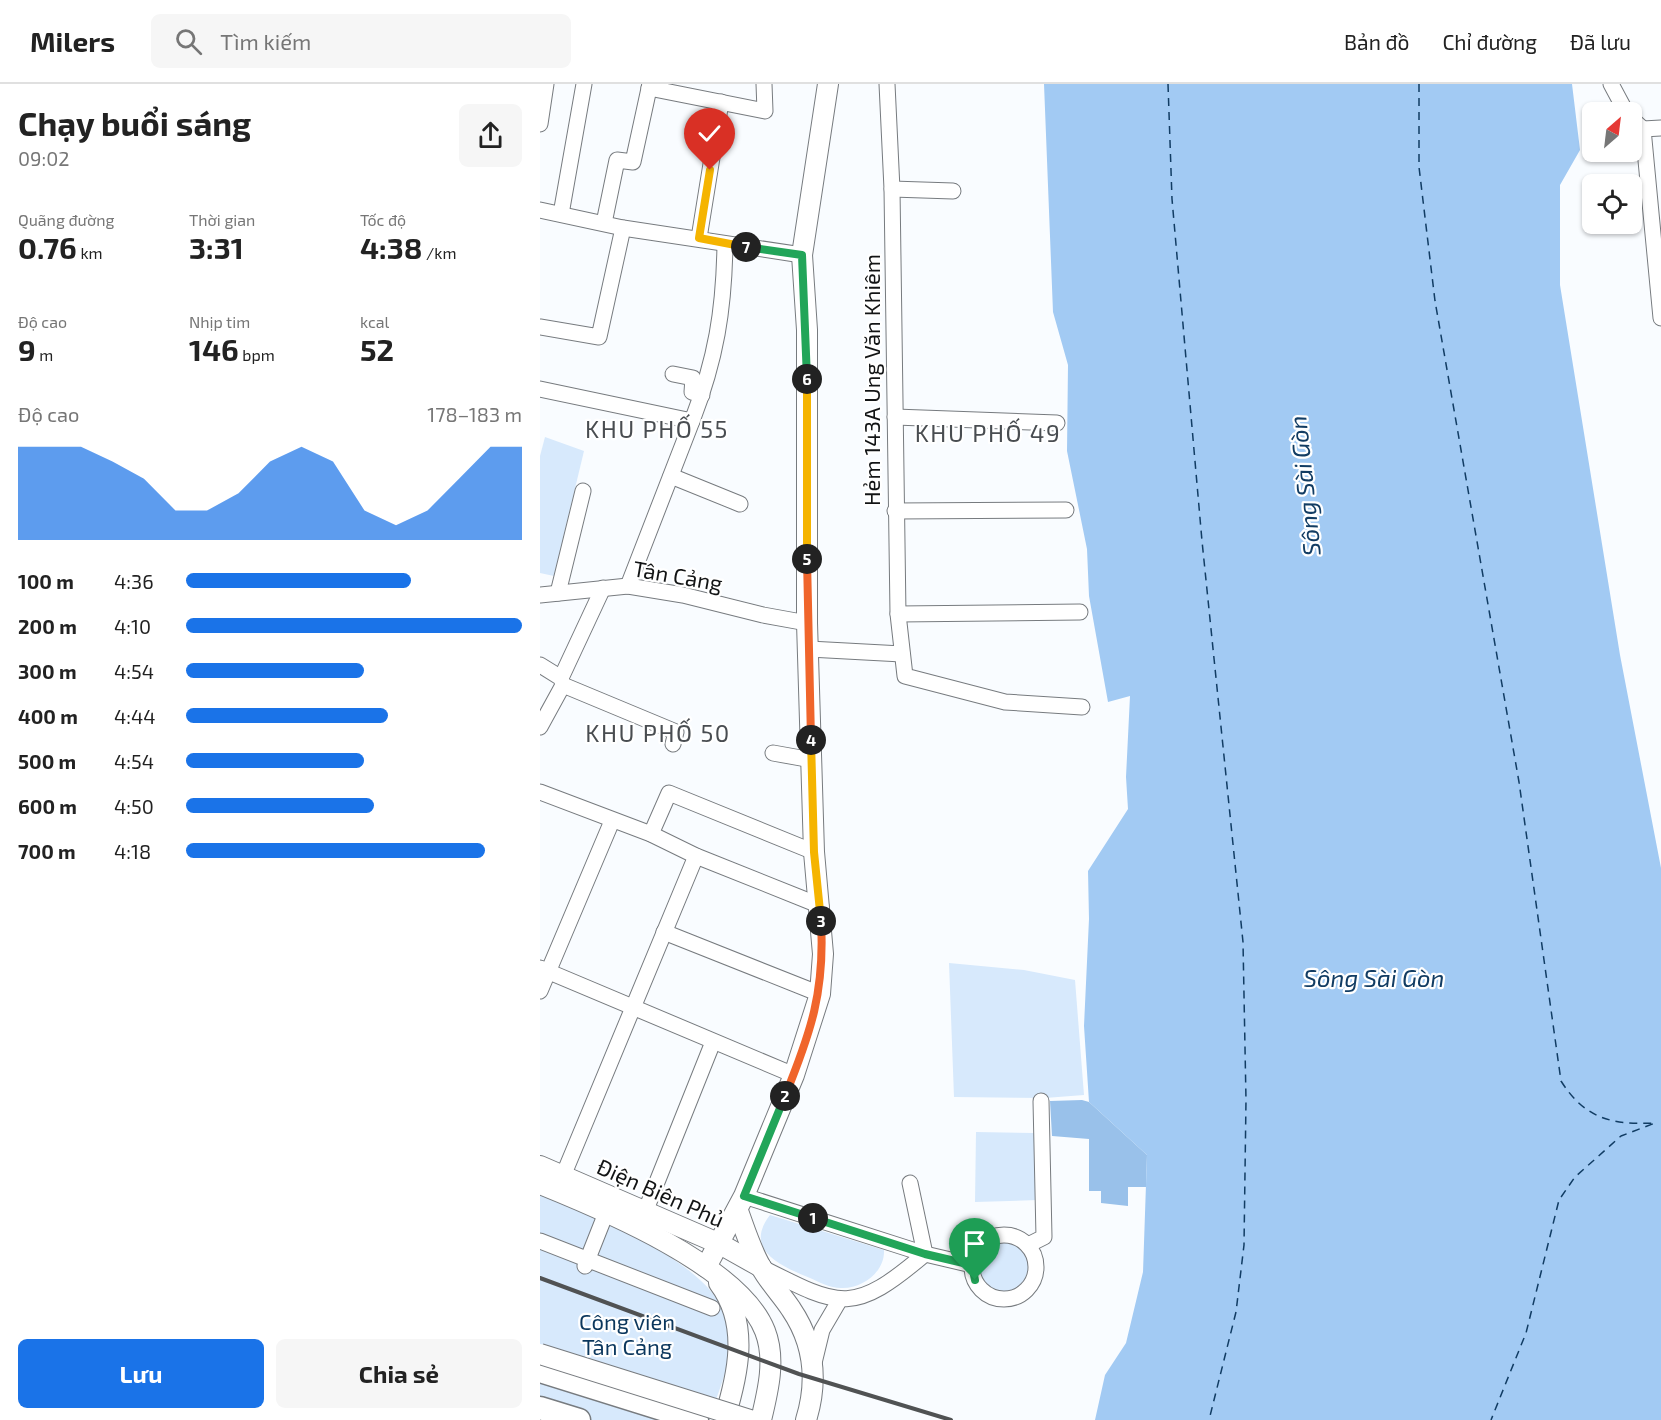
<!DOCTYPE html>
<html lang="vi">
<meta charset="utf-8">
<style>
body{margin:0;font-family:"Exo 2",sans-serif;background:#f6f6f6;color:#222;height:100vh;display:flex;flex-direction:column;font-size:22px;white-space:nowrap}
*{box-sizing:border-box;margin:0}
p{font-size:20px;color:#767676}
.icon{flex:none;width:33px;height:33px;fill:none;stroke:currentColor;stroke-width:2;stroke-linecap:round;stroke-linejoin:round}
.map{position:relative;flex:1;overflow:hidden}
.details{display:flex;flex-direction:column;background:#fff;width:540px}
.details>*{flex:none}
.needle{width:39px;rotate:28deg}
.tools{position:absolute;left:1042px;top:18px;display:grid;gap:12px}
.tools a{display:grid;place-items:center;width:60px;height:60px;border-radius:9px;background:#fff;box-shadow:0 2px 4px #0004;font-size:30px}
.pin{position:absolute;display:grid;place-items:center;width:51px;height:51px;color:#fff;margin:-62px -26px;border-radius:50% 50% 50% 0;rotate:-45deg;box-shadow:0 0 6px #0007}
.pin .icon{rotate:45deg}
.km{position:absolute;width:30px;height:30px;margin:-15px;border-radius:50%;background:#222;color:#fff;font-size:16px;line-height:30px;text-align:center}
.round{display:grid;place-items:center;flex:none;width:63px;height:63px;border-radius:9px;background:#f6f6f6}
.summary{display:flex;align-items:center;justify-content:space-between;height:102px;padding:0 18px}
h1{font-size:33px;font-weight:700;line-height:45px}
.metrics{display:grid;grid-template-columns:repeat(3,1fr);gap:9px;height:102px;padding:6px 18px}
.metrics div{display:grid;align-content:center}
.metrics b{font-size:30px;font-weight:700}
.metrics small{font-size:16px;font-weight:400}
.metrics p{font-size:16px}
.chart{height:168px;padding:12px 18px}
.chart p{display:flex;justify-content:space-between}
.chart svg{width:100%;height:108px;margin-top:6px;fill:#1a73e8;opacity:.7}
.primary-button{display:flex;gap:12px;margin-top:auto;padding:12px 18px}
.primary-button a{flex:1;height:69px;border-radius:9px;background:#1a73e8;color:#fff;font-size:24px;font-weight:700;line-height:69px;text-align:center}
.primary-button a+a{background:#f6f6f6;color:#222}
ul{padding:0 18px;list-style:none;font-size:20px}
li{display:grid;grid-template-columns:96px 72px 1fr;align-items:center;height:45px}
li i{height:15px;border-radius:8px;background:#1a73e8}
header{display:flex;align-items:center;gap:36px;box-sizing:border-box;height:84px;padding:0 30px;background:#fff;border-bottom:2px solid #e0e0e0}
header strong{font-size:28px}
nav{display:flex;gap:33px;margin-inline-start:auto;font-size:21px}
.search{width:420px;height:54px;background:#f6f6f6;display:flex;align-items:center;gap:15px;box-sizing:border-box;padding:0 21px;border-radius:9px;color:#767676;font-size:22px}
main{display:flex;flex:1;min-height:0}
.map>svg:first-child{display:block}
.green{fill:#d7e9fc}
.forest{fill:#99c1ea}
.water{fill:#a2caf3}
.lines{fill:none;stroke-linecap:round;stroke-linejoin:round}
.ferry{stroke:#113c63;stroke-width:1.5;stroke-dasharray:8 6;stroke-linecap:butt}
.minor-casing{stroke:#777b7f;stroke-width:17}
.major-casing{stroke:#777b7f;stroke-width:22}
.highway-casing{stroke:#777b7f;stroke-width:25}
.minor{stroke:#fff;stroke-width:15}
.major{stroke:#fff;stroke-width:20}
.highway{stroke:#fff;stroke-width:22}
.rail{stroke:#505253;stroke-width:4}
.major-bridge-casing{stroke:#777b7f;stroke-width:22;stroke-linecap:butt}
.major-bridge{stroke:#fff;stroke-width:20}
.split-1-casing{stroke:#fff;stroke-width:12}
.split-2-casing{stroke:#fff;stroke-width:12}
.split-3-casing{stroke:#fff;stroke-width:12}
.split-4-casing{stroke:#fff;stroke-width:12}
.split-5-casing{stroke:#fff;stroke-width:12}
.split-6-casing{stroke:#fff;stroke-width:12}
.split-7-casing{stroke:#fff;stroke-width:12}
.split-8-casing{stroke:#fff;stroke-width:12}
.split-1{stroke:#22a559;stroke-width:8}
.split-2{stroke:#22a559;stroke-width:8}
.split-3{stroke:#f0652b;stroke-width:8}
.split-4{stroke:#f5b400;stroke-width:8}
.split-5{stroke:#f0652b;stroke-width:8}
.split-6{stroke:#f5b400;stroke-width:8}
.split-7{stroke:#22a559;stroke-width:8}
.split-8{stroke:#f5b400;stroke-width:8}
.labels{text-anchor:middle;dominant-baseline:central;stroke-width:4.5;stroke-linejoin:round;paint-order:stroke}
.street-label{font-size:22px;fill:#121415;stroke:#fff}
.park-label{font-size:22px;fill:#0b375d;stroke:#fff}
.neighbourhood-label{font-size:24px;letter-spacing:1.5px;fill:#494d51;stroke:#fff}
.water-label{font-size:24px;font-style:italic;fill:#113c63;stroke:#fff}
</style>
<header>
<strong>Milers</strong>
<div class="search"><svg class="icon" aria-label="search" viewBox="0 0 24 24"><circle cx="10" cy="10" r="6"/><path d="M15 15l6 6"/></svg>Tìm kiếm</div>
<nav><a>Bản đồ</a><a>Chỉ đường</a><a>Đã lưu</a></nav>
</header>
<main>
<section class="details">
<div class="summary"><div><h1>Chạy buổi sáng</h1><p>09:02</p></div><a class="round"><svg class="icon" aria-label="share" viewBox="0 0 24 24"><path d="M12 15V3M7 8l5-5 5 5M5 13v7h14v-7"/></svg></a></div>
<div class="metrics">
<div><p>Quãng đường</p><b>0.76<small> km</small></b></div>
<div><p>Thời gian</p><b>3:31</b></div>
<div><p>Tốc độ</p><b>4:38<small> /km</small></b></div>
</div>
<div class="metrics">
<div><p>Độ cao</p><b>9<small> m</small></b></div>
<div><p>Nhịp tim</p><b>146<small> bpm</small></b></div>
<div><p>kcal</p><b>52</b></div>
</div>
<div class="chart"><p><span>Độ cao</span>178–183 m</p>
<svg viewBox="0 0 160 44" preserveAspectRatio="none"><path d="M0 44V6L10 6L20 6L30 12L40 19L50 32L60 32L70 25L80 12L90 6L100 12L110 32L120 38L130 32L140 19L150 6L160 6V44z"/></svg>
</div>
<ul>
<li><b>100 m</b>4:36<i style="width:67%"></i></li>
<li><b>200 m</b>4:10<i style="width:100%"></i></li>
<li><b>300 m</b>4:54<i style="width:53%"></i></li>
<li><b>400 m</b>4:44<i style="width:60%"></i></li>
<li><b>500 m</b>4:54<i style="width:53%"></i></li>
<li><b>600 m</b>4:50<i style="width:56%"></i></li>
<li><b>700 m</b>4:18<i style="width:89%"></i></li>
</ul>
<div class="primary-button"><a>Lưu</a><a>Chia sẻ</a></div>
</section>
<div class="map">
<svg width="1121" height="1336" viewBox="0 0 1121 1336">
<rect width="100%" height="100%" fill="#f9fcff"/>
<g class="green">
<path d="M5,353l39,14 -30,125 -14,-3v-117z"/>
<path d="M409,879l75,7 51,10 9,115 -39,3 -91,-1z"/>
<path d="M436,1048l58,1 4,67 -63,2z"/>
<path d="M0,1110c55,25 178,68 189,133 6,31 -11,64 -20,93h-169z"/>
<path d="M230,1131l114,35c1,22 -22,39 -43,38 -11,0 -22,-6 -31,-10 -29,-12 -67,-28 -40,-63z"/>
<circle cx="464" cy="1183" r="29"/>
</g>
<path class="forest" d="M542,1016l7,2 58,53 -1,32h-18v19l-27,-3v-12h-12v-52l-37,-3 -2,-35z"/>
<path class="water" d="M504,0h528l8,66 -20,35v100l60,370 41,213v552h-566l10,-45 21,-32 17,-71 4,-117 -58,-53 -5,-76 5,-107 -1,-48 40,-62 -2,-32 4,-81 -22,6 -19,-106 -2,-47 -20,-98 1,-86 -15,-53z"/>
<g class="lines">
<g class="ferry">
<path d="M628,0l4,115 30,342 41,401 3,158 -2,145 -8,67 -27,108"/>
<path d="M879,0v83l16,134 84,481 42,299c24,38 51,44 94,42l-34,13 -46,41 -16,23 -33,133 -35,87"/>
</g>
<g class="minor-casing">
<g id="minor">
<path d="M347,0l5,105 6,425 7,62 100,26 77,5"/>
<path d="M1071,0l15,28"/>
<path d="M109,4l116,23 -1,-27"/>
<path d="M1092,35l11,10 18,189"/>
<path d="M0,40l6,-40"/>
<path d="M1103,45l18,-1"/>
<path d="M352,105l61,2"/>
<path d="M0,126l83,18 179,27"/>
<path d="M21,130l23,-130"/>
<path d="M64,139l13,-63 16,2 17,-78"/>
<path d="M159,154l22,-136"/>
<path d="M0,243l59,10 24,-109"/>
<path d="M133,290l20,4 -1,14 10,3"/>
<path d="M0,305l152,32c24,-62 32,-111 33,-177"/>
<path d="M355,333l162,6"/>
<path d="M131,392l69,28"/>
<path d="M355,427l171,-1"/>
<path d="M88,502l64,-165"/>
<path d="M18,509l25,-102"/>
<path d="M0,511l88,-9 55,9 80,20 44,8"/>
<path d="M358,530l182,-2"/>
<path d="M269,565l93,5"/>
<path d="M0,581l21,13 2,7 113,47 -3,12"/>
<path d="M21,594l42,-90"/>
<path d="M0,643l23,-42"/>
<path d="M233,669l39,7"/>
<path d="M0,708l111,42 45,22 125,50"/>
<path d="M111,750l18,-41 145,59"/>
<path d="M124,848l156,62"/>
<path d="M0,884l254,107"/>
<path d="M0,907l72,-170"/>
<path d="M23,1092l133,-320"/>
<path d="M204,1112l181,58 47,11"/>
<path d="M105,1128l68,-170"/>
<circle cx="464" cy="1183" r="32"/>
<path d="M0,1157l172,67"/>
<path d="M488,1161l16,-8 -3,-136"/>
<path d="M45,1182l21,-53"/>
<path d="M221,1183c80,41 92,48 164,-13l-15,-71"/>
<path d="M274,1279l8,-33 17,-29"/>
</g>
</g>
<g class="major-casing">
<g id="major">
<path d="M0,1082l180,78 41,23"/>
<path d="M0,1100c62,25 200,82 225,147 11,28 3,60 -4,89"/>
<path d="M198,1127c7,19 13,39 23,56 8,15 21,28 30,42 23,34 27,72 15,111"/>
<path d="M166,1183l38,-71 50,-121 26,-81 3,-40 -9,-102 -7,-229v-293l-5,-75 26,-171"/>
<path d="M179,1199c31,41 19,92 5,137"/>
</g>
</g>
<g class="highway-casing">
<g id="highway">
<path d="M0,1287l157,49"/>
<path d="M0,1324l39,12"/>
</g>
</g>
<use href="#minor" class="minor"/>
<use href="#major" class="major"/>
<use href="#highway" class="highway"/>
<path class="rail" d="M0,1194l259,96 152,46"/>
<g class="major-bridge-casing">
<path id="major-bridge" d="M0,1270l210,66"/>
</g>
<use href="#major-bridge" class="major-bridge"/>
</g>
<g class="lines">
<g class="split-1-casing">
<path id="split-1" d="M273,1134l112,36 47,11 3,15"/>
</g>
<g class="split-2-casing">
<path id="split-2" d="M245,1012l-41,100 69,22"/>
</g>
<g class="split-3-casing">
<path id="split-3" d="M245,1012c26,-64 40,-105 36,-175"/>
</g>
<g class="split-4-casing">
<path id="split-4" d="M271,656l3,112 7,69"/>
</g>
<g class="split-5-casing">
<path id="split-5" d="M267,475l4,181"/>
</g>
<g class="split-6-casing">
<path id="split-6" d="M267,295v180"/>
</g>
<g class="split-7-casing">
<path id="split-7" d="M206,163l56,8 5,124"/>
</g>
<g class="split-8-casing">
<path id="split-8" d="M170,86l-11,68 47,9"/>
</g>
<use href="#split-1" class="split-1"/>
<use href="#split-2" class="split-2"/>
<use href="#split-3" class="split-3"/>
<use href="#split-4" class="split-4"/>
<use href="#split-5" class="split-5"/>
<use href="#split-6" class="split-6"/>
<use href="#split-7" class="split-7"/>
<use href="#split-8" class="split-8"/>
</g>
<g class="labels">
<g class="street-label">
<text transform="translate(331 296) rotate(-90)">Hẻm 143A Ung Văn Khiêm</text>
<text transform="translate(138 491) rotate(10)">Tân Cảng</text>
<text transform="translate(121 1108) rotate(24)">Điện Biên Phủ</text>
</g>
<g class="park-label">
<text x="87" y="1237">Công viên<tspan x="87" dy="25">Tân Cảng</tspan></text>
</g>
<g class="neighbourhood-label">
<text x="117" y="344">KHU PHỐ 55</text>
<text x="448" y="348">KHU PHỐ 49</text>
<text x="118" y="648">KHU PHỐ 50</text>
</g>
<g class="water-label">
<text transform="translate(764 402) rotate(-96)">Sông Sài Gòn</text>
<text x="834" y="893">Sông Sài Gòn</text>
</g>
</g>
</svg>
<div class="tools">
<a><svg class="needle" viewBox="-14 -14 28 28"><path d="M0-13l5 13h-10z" fill="#e53935"/><path d="M0 13l5-13h-10z" fill="#767676"/></svg></a>
<a><svg class="icon" aria-label="locate" viewBox="0 0 24 24"><circle cx="12" cy="12" r="6"/><path d="M12 2v4M12 18v4M2 12h4M18 12h4"/></svg></a>
</div>
<div class="pin" style="left:435px;top:1196px;background:#1e9e55"><svg class="icon" aria-label="arrive" viewBox="0 0 24 24"><path d="M6 21V4h12l-3 4 3 4H6"/></svg></div>
<div class="pin" style="left:170px;top:86px;background:#d93025"><svg class="icon" aria-label="check" viewBox="0 0 24 24"><path d="M5 12l5 5 9-10"/></svg></div>
<b class="km" style="left:273px;top:1134px">1</b>
<b class="km" style="left:245px;top:1012px">2</b>
<b class="km" style="left:281px;top:837px">3</b>
<b class="km" style="left:271px;top:656px">4</b>
<b class="km" style="left:267px;top:475px">5</b>
<b class="km" style="left:267px;top:295px">6</b>
<b class="km" style="left:206px;top:163px">7</b>
</div>
</main>
